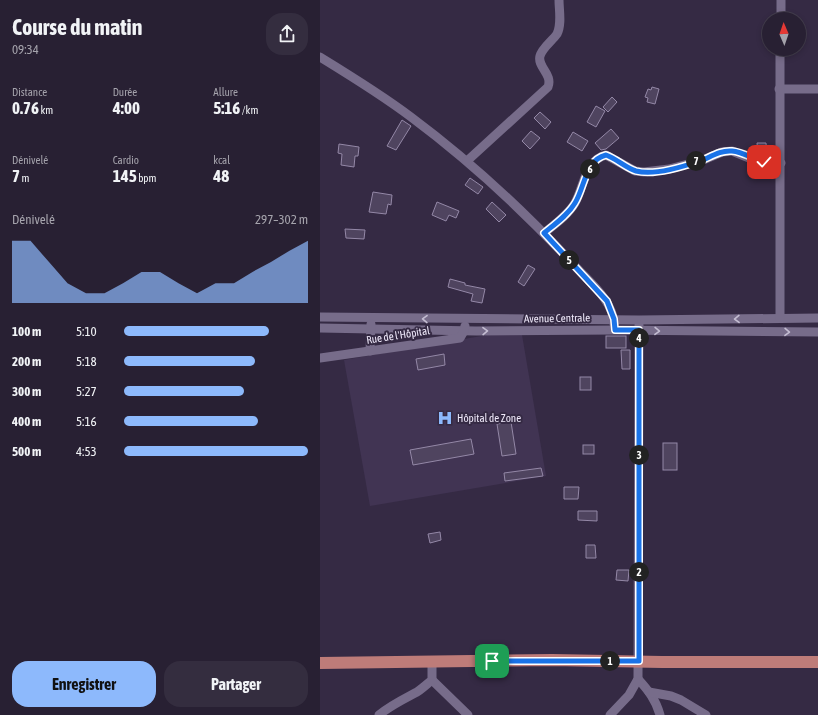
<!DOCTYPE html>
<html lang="fr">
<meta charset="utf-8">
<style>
body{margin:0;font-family:"Asap Condensed",sans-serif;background:#342d3f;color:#f1f3f6;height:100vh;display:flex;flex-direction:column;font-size:15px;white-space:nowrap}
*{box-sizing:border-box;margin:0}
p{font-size:13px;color:#a5a3ac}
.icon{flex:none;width:22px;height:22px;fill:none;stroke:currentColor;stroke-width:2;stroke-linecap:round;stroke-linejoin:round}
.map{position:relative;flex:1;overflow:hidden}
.details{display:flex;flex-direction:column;background:#282033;width:320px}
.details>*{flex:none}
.needle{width:26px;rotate:358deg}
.controls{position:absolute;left:442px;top:12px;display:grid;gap:8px}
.controls a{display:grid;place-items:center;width:44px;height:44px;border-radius:50%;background:#282033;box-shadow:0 2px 6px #0003,0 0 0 1px #443e4e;font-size:20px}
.pin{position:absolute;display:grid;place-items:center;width:34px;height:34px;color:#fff;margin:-17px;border-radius:8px;box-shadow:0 2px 6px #0006}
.km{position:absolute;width:20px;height:20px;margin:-10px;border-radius:50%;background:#222;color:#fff;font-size:11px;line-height:20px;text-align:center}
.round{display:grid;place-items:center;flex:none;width:42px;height:42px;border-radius:16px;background:#342d3f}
.head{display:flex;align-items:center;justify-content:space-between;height:68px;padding:0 12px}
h1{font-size:22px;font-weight:700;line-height:30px}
.figures{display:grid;grid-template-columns:repeat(3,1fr);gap:6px;height:68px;padding:4px 12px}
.figures div{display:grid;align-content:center}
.figures b{font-size:17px;font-weight:700}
.figures small{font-size:11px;font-weight:400}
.figures p{font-size:11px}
.chart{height:112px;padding:8px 12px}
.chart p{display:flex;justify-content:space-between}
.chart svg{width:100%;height:72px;margin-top:4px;fill:#8db9fc;opacity:.7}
.primary-button{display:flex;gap:8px;margin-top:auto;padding:8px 12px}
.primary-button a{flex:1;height:46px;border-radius:16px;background:#8db9fc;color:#111;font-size:16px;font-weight:700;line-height:46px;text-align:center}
.primary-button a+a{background:#342d3f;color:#f1f3f6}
ul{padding:0 12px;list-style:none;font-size:13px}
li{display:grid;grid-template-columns:64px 48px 1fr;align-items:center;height:30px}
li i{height:10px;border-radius:5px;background:#8db9fc}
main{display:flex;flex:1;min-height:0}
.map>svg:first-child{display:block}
.built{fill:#413453}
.building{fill:#4f445f;stroke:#9488a7}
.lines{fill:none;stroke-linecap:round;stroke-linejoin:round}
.minor{stroke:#776c8a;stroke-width:9}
.major{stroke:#be7c79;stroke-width:12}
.oneway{stroke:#c4bdd2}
.route-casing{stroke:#fff;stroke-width:8}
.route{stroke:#1a73e8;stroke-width:5}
.labels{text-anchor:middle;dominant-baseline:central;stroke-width:4;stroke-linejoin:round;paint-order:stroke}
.street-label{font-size:11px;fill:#eee8f9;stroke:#352a44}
.poi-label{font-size:11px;fill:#eee8f9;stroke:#352a44;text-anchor:start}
</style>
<main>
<section class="details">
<div class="head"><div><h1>Course du matin</h1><p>09:34</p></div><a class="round"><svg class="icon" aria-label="share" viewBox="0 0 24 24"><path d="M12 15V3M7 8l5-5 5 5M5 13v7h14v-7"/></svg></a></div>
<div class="figures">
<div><p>Distance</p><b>0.76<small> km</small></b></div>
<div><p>Durée</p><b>4:00</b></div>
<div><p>Allure</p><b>5:16<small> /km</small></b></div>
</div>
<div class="figures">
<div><p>Dénivelé</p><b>7<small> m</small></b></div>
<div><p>Cardio</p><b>145<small> bpm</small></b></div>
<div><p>kcal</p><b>48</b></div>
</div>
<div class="chart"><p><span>Dénivelé</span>297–302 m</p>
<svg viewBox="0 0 160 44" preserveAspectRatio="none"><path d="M0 44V6L10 6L20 19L30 32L40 38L50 38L60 32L70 25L80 25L90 32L100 38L110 32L120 32L130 25L140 19L150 12L160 6V44z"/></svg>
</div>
<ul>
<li><b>100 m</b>5:10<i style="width:79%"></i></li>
<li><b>200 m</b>5:18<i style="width:71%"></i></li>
<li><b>300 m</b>5:27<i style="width:65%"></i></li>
<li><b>400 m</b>5:16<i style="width:73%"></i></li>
<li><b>500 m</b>4:53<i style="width:100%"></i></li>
</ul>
<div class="primary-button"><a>Enregistrer</a><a>Partager</a></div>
</section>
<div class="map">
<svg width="498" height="715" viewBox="0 0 498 715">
<rect width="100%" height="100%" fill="#352a44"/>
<path class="built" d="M201,329l25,147 -176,30 -26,-146z"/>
<g class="building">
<path d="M332,87l7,2 -4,15 -8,-2 1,-4 -3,-1 3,-8 3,1z"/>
<path d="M292,97l5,5 -9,10 -5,-5z"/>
<path d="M276,106l9,5 -9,16 -9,-5z"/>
<path d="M220,112l11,10 -6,7 -11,-11z"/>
<path d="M82,120l9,6 -15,24 -9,-4z"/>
<path d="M291,129l8,9 -13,11 -5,1 -6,-7z"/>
<path d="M211,131l9,7 -10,11 -8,-8z"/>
<path d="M253,132l15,9 -6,10 -15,-9z"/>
<path d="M437,143h9l1,12 -9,-1z"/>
<path d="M19,144l20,3 -1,9h-3l-1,11 -13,-2 1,-11 -4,-1z"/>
<path d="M150,178l13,9 -5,7 -13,-9z"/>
<path d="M53,192l19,3 -1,10 -3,-1 -2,10 -17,-2z"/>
<path d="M117,202l22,9 -3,7 -7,-3 -3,6 -14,-6z"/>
<path d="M172,202l14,13 -7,7 -13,-13z"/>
<path d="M25,229l20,1 -1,9 -18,-1z"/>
<path d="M208,265l7,4 -11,17 -6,-4z"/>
<path d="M130,279l15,4v2l20,4 -3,14 -11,-2 2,-7 -25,-7z"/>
<rect x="286" y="336" width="20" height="12"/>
<path d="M301,350h9v19h-8z"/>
<path d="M124,354l1,11 -27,5 -2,-11z"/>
<rect x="260" y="377" width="11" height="13"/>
<path d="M191,422l5,32 -14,2 -5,-32z"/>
<path d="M151,439l3,15 -61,11 -3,-15z"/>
<rect x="343" y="443" width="14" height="27"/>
<rect x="263" y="445" width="11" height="9"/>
<path d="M221,468l2,8 -38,5 -1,-8z"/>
<path d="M244,487h15l-1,12h-14z"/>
<path d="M258,511h19v10l-19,-1z"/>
<path d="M120,532l1,8 -11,3 -2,-9z"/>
<path d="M266,545h9l1,13h-10z"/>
<path d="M297,570h12l-1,11 -12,-1z"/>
</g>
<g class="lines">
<g class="minor">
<path d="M461,19v-19"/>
<path d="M0,57c31,19 62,38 91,60 59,44 113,94 163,148 15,17 39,35 40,59"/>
<path d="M459,89h39"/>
<path d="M147,161l81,-74c5,-13 -11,-20 -8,-31 2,-8 12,-15 17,-22 5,-10 2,-24 2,-34"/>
<path d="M224,233c11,-9 24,-18 31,-30 9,-16 10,-43 31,-48l29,16 9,1 25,-3 34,-9 19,-8 10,-1 22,9 27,3"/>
<path d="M0,317l319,3 179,-2"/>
<path d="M460,318v-269"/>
<path d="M0,328l156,3 139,-1 203,2"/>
<path d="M50,351l1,-27"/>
<path d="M0,358l140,-20 4,-7 1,-5"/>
<path d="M318,679c10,11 18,21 22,36"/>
<path d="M112,680l36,35"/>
<path d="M329,692l22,4 10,4 25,15"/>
<path d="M59,715c12,-10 25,-16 38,-23 6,-4 10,-8 15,-12v-19"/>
<path d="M290,715l19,-20 9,-16 1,-354"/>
</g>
<path class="major" d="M0,663l232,-3 110,2h156"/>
</g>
<defs><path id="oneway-chevron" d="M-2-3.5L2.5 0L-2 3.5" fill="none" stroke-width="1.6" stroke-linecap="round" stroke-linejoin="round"/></defs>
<g class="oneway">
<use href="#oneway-chevron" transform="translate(105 319) rotate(-179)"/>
<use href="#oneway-chevron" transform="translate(417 319) rotate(179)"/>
<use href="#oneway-chevron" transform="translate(165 331) rotate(-1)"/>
<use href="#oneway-chevron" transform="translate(337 331) rotate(1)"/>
<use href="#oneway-chevron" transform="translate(467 332) rotate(1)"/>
</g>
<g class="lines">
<g class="route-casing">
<path id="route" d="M172,661h147v-331h-24l-1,-11 -7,-18 -63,-68c11,-9 24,-18 31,-30 10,-16 10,-43 31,-48 11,4 20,13 30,16 19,5 49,-5 67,-11 9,-4 18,-10 29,-9 11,1 21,8 32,11"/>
</g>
<use href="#route" class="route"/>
</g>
<defs>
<g id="hospital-bare" transform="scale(1.2)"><path d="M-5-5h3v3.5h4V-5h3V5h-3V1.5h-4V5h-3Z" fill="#8db9fc" stroke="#352a44" stroke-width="2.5" paint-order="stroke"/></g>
</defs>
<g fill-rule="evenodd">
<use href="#hospital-bare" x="125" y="418"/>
</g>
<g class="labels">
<g class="street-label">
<text transform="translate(237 318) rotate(-1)">Avenue Centrale</text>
<text transform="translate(78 335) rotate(-9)">Rue de l'Hôpital</text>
</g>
<g class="poi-label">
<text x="137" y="418">Hôpital de Zone</text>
</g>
</g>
</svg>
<div class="controls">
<a><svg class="needle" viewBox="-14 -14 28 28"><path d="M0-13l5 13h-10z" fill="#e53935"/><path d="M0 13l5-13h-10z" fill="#a5a3ac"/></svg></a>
</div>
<div class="pin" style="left:172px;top:661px;background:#1e9e55"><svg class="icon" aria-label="arrive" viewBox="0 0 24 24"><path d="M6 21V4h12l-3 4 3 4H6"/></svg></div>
<div class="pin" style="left:444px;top:162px;background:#d93025"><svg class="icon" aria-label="check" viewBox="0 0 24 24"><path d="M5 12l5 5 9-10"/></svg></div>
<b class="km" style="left:290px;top:661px">1</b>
<b class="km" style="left:319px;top:572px">2</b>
<b class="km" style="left:319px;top:455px">3</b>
<b class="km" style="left:319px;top:338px">4</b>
<b class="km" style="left:249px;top:260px">5</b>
<b class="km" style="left:270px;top:169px">6</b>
<b class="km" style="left:376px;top:161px">7</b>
</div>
</main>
